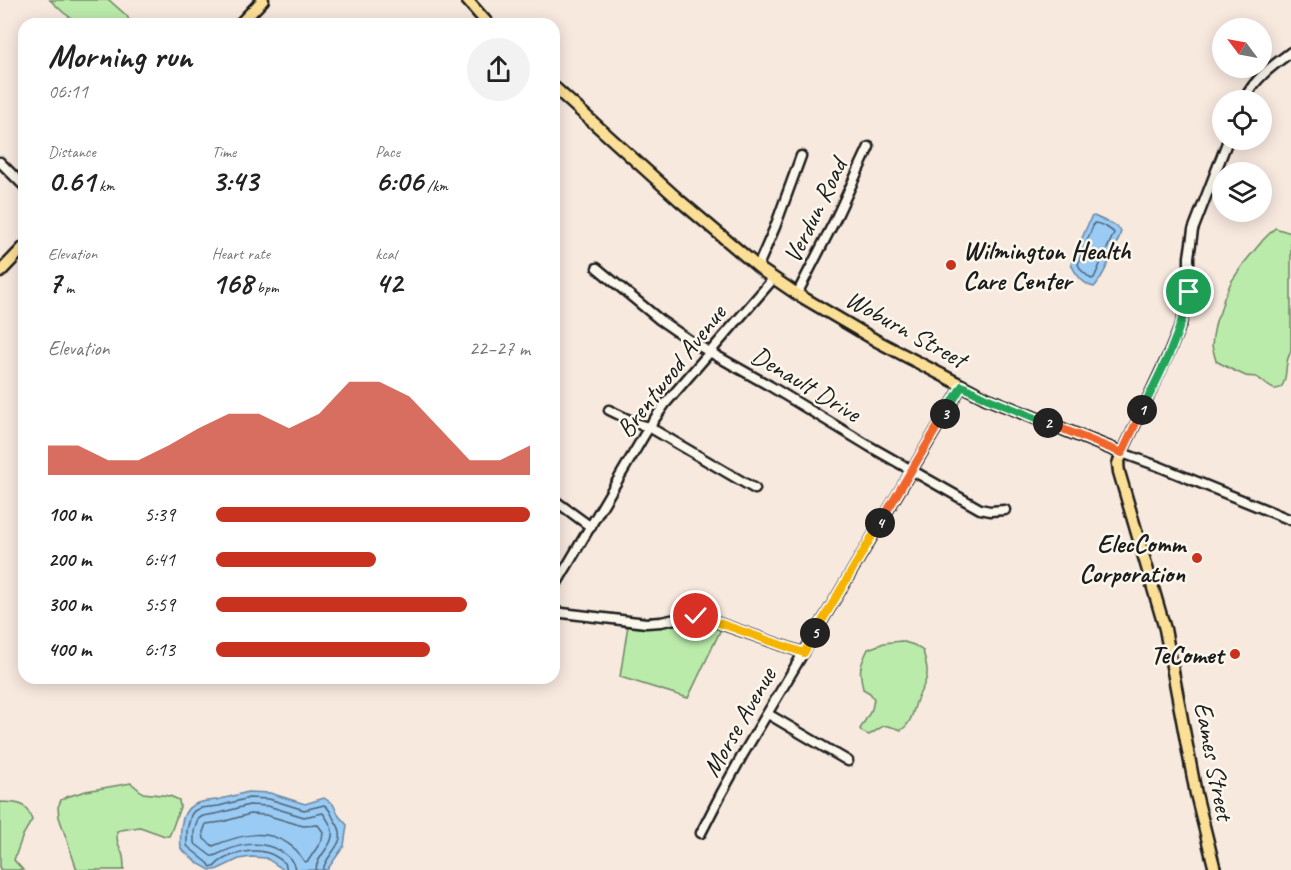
<!DOCTYPE html>
<meta charset="utf-8">
<style>
body{margin:0;font-family:Caveat,sans-serif;background:#f2f2f2;color:#222;height:100vh;display:flex;flex-direction:column;font-size:22px;white-space:nowrap}
*{box-sizing:border-box;margin:0}
p{font-size:20px;color:#767676}
.icon{flex:none;width:33px;height:33px;fill:none;stroke:currentColor;stroke-width:2;stroke-linecap:round;stroke-linejoin:round}
.map{position:relative;flex:1;overflow:hidden}
.details{position:absolute;left:18px;top:18px;width:542px;height:666px;display:flex;flex-direction:column;background:#fff;border-radius:18px;box-shadow:0 3px 15px #0003}
.details>*{flex:none}
.needle{width:39px;rotate:302deg}
.fabs{position:absolute;left:1212px;top:18px;display:grid;gap:12px}
.fabs a{display:grid;place-items:center;width:60px;height:60px;border-radius:50%;background:#fff;box-shadow:0 3px 15px #0003;font-size:30px}
.pin{position:absolute;display:grid;place-items:center;width:51px;height:51px;color:#fff;margin:-26px;border:3px solid #fff;border-radius:50%;box-shadow:0 2px 6px #0007}
.km{position:absolute;width:30px;height:30px;margin:-15px;border-radius:50%;background:#222;color:#fff;font-size:16px;line-height:30px;text-align:center}
.round{display:grid;place-items:center;flex:none;width:63px;height:63px;border-radius:32px;background:#f2f2f2}
.overview{display:flex;align-items:center;justify-content:space-between;height:102px;padding:0 30px}
h1{font-size:33px;font-weight:800;line-height:45px}
.stats{display:grid;grid-template-columns:repeat(3,1fr);gap:9px;height:102px;padding:6px 30px}
.stats div{display:grid;align-content:center}
.stats b{font-size:30px;font-weight:800}
.stats small{font-size:16px;font-weight:400}
.stats p{font-size:16px}
.chart{height:168px;padding:12px 30px}
.chart p{display:flex;justify-content:space-between}
.chart svg{width:100%;height:108px;margin-top:6px;fill:#c8321e;opacity:.7}
ul{padding:0 30px;list-style:none;font-size:20px}
li{display:grid;grid-template-columns:96px 72px 1fr;align-items:center;height:45px}
li i{height:15px;border-radius:8px;background:#c8321e}
.map>svg:first-child{display:block}
.green{fill:#baebaa;stroke:#6b8463;stroke-width:1.5}
.water{fill:#99cbf5;stroke:#67859e;stroke-width:1.5}
.lines{fill:none;stroke-linecap:round;stroke-linejoin:round}
.shore{stroke:#4e6273;stroke-width:1.5}
.minor-casing{stroke:#1c1c1c;stroke-width:13}
.major-casing{stroke:#1c1c1c;stroke-width:15}
.minor{stroke:#fbf7ec;stroke-width:8}
.major{stroke:#fbdf96;stroke-width:10}
.split-1-casing{stroke:#fff;stroke-width:12}
.split-2-casing{stroke:#fff;stroke-width:12}
.split-3-casing{stroke:#fff;stroke-width:12}
.split-4-casing{stroke:#fff;stroke-width:12}
.split-5-casing{stroke:#fff;stroke-width:12}
.split-6-casing{stroke:#fff;stroke-width:12}
.split-1{stroke:#22a559;stroke-width:8}
.split-2{stroke:#f0652b;stroke-width:8}
.split-3{stroke:#22a559;stroke-width:8}
.split-4{stroke:#f0652b;stroke-width:8}
.split-5{stroke:#f5b400;stroke-width:8}
.split-6{stroke:#f5b400;stroke-width:8}
.poi-dot{fill:#c8321e;stroke:#fbf7ec;stroke-width:2}
.labels{text-anchor:middle;dominant-baseline:central;stroke-width:5;stroke-linejoin:round;paint-order:stroke}
.street-label{font-size:26px;fill:#1c1c1c;stroke:#fbf7ec}
.poi-label{font-size:26px;font-weight:bold;fill:#1c1c1c;stroke:#fbf7ec;text-anchor:end}
</style>
<div class="map">
<svg width="1291" height="870" viewBox="0 0 1291 870">
<rect width="100%" height="100%" fill="#f8e9df"/>
<filter id="ink" filterUnits="userSpaceOnUse"><feTurbulence type="fractalNoise" baseFrequency=".0167" numOctaves="2"/><feDisplacementMap in="SourceGraphic" scale="12" xChannelSelector="R" yChannelSelector="G"/><feConvolveMatrix kernelMatrix="1 2 1 2 8 2 1 2 1" color-interpolation-filters="sRGB"/></filter>
<g filter="url(#ink)">
<g class="green">
<path d="M50,0h59l18,16 4,8h-51l-16,-11z"/>
<path d="M1275,228l16,5v117c-1,4 -4,9 -4,13 -2,8 0,18 -6,24 -9,7 -17,-7 -25,-10 -3,-1 -7,0 -10,-1 -10,-4 -20,-9 -30,-15l-4,-15 1,-10 3,-15 4,-9 4,-14 7,-16 13,-19 19,-23z"/>
<path d="M686,620l36,7 -34,71 -68,-21 8,-52z"/>
<path d="M901,641l13,4 9,6c2,8 5,16 4,24 -1,8 -5,14 -9,22 -5,11 -5,26 -17,33 -21,-7 -14,-5 -32,5l-7,-3 -2,-3 12,-20 2,-10 -4,-6 -7,-4c-4,-20 -4,-21 5,-40l16,-6z"/>
<path d="M131,783l12,10 27,3 9,4 1,7 -9,25 -2,4h-4l-25,-9 -19,3 -4,1c-1,10 2,14 5,22 2,5 2,11 2,17h-47l-18,-53 -1,-10 3,-7 5,-3 20,-6z"/>
<path d="M0,802c18,1 26,-1 32,18l-9,15 -9,25 9,10h-23z"/>
</g>
<g class="water">
<path d="M1094,216l22,10 5,5c-3,12 -18,47 -27,56 -10,-2 -19,-13 -23,-23l20,-47z"/>
<path d="M248,792l22,1 35,11 19,-6 9,6 6,12 8,9 -3,21 -17,24h-43l-18,-12 -15,-1 -12,2 -23,11h-6l-11,-6 -18,-15c-1,-14 -2,-36 12,-44 7,-4 15,-4 23,-5 10,-2 21,-5 32,-8z"/>
</g>
<g class="lines">
<g class="shore">
<path d="M1094,223c6,0 17,6 20,10l-20,45 -3,1 -10,-9 -3,-6z"/>
<path d="M250,814l16,1 37,11 15,-1 5,7 -1,8 -14,21 -3,1c-3,-3 -5,-7 -8,-11 -26,-25 -55,-17 -84,-5l-9,-7 -1,-7 3,-8 16,-2z"/>
<path d="M287,870l-2,-7c-5,-4 -11,-8 -17,-10 -15,-5 -44,1 -54,14h-3l-3,-4 -21,-17v-16l4,-15 3,-4 6,-3 19,-2 30,-8 20,1 35,11 20,-5c7,4 7,10 11,16 16,22 -9,31 -12,49"/>
<path d="M295,870c-1,-9 -6,-13 -13,-18 -23,-14 -46,-7 -68,4h-3l-17,-13v-12l4,-12 5,-3 17,-3 29,-8 19,1 36,11 19,-4c2,3 9,14 9,17 3,16 -16,25 -16,40"/>
</g>
<g class="minor-casing">
<g id="minor">
<path d="M1244,100c11,-22 28,-34 47,-48"/>
<path d="M1228,140l-35,90 -4,27v35l-8,32 -11,27 -48,102 36,13 133,54"/>
<path d="M0,162l24,24"/>
<path d="M758,266l17,-39 26,-71"/>
<path d="M597,268l63,52 32,22 78,44 99,60 111,63 10,2 15,-1"/>
<path d="M797,294l38,-74 34,-73"/>
<path d="M609,410l29,14 11,3 106,62"/>
<path d="M554,500l37,27"/>
<path d="M554,588l95,-161 16,-23 109,-126"/>
<path d="M554,612l92,11 15,-1 24,-5h16l103,36"/>
<path d="M768,714l80,47"/>
<path d="M701,833l20,-39 21,-38 220,-370"/>
</g>
</g>
<g class="major-casing">
<g id="major">
<path d="M467,0l21,24"/>
<path d="M240,24l23,-24"/>
<path d="M554,87l125,113 84,71 34,23 80,47 109,57 136,55 -4,11 1,8 46,157 31,165 19,76"/>
<path d="M0,272l24,-25"/>
</g>
</g>
<use href="#minor" class="minor"/>
<use href="#major" class="major"/>
</g>
</g>
<g class="lines" filter="url(#ink)">
<g class="split-1-casing">
<path id="split-1" d="M1142,410c19,-38 39,-76 47,-118"/>
</g>
<g class="split-2-casing">
<path id="split-2" d="M1048,423l74,30 20,-43"/>
</g>
<g class="split-3-casing">
<path id="split-3" d="M945,414l17,-28 24,12 62,25"/>
</g>
<g class="split-4-casing">
<path id="split-4" d="M880,523l65,-109"/>
</g>
<g class="split-5-casing">
<path id="split-5" d="M815,633l65,-110"/>
</g>
<g class="split-6-casing">
<path id="split-6" d="M696,616l23,7 85,30 11,-20"/>
</g>
<use href="#split-1" class="split-1"/>
<use href="#split-2" class="split-2"/>
<use href="#split-3" class="split-3"/>
<use href="#split-4" class="split-4"/>
<use href="#split-5" class="split-5"/>
<use href="#split-6" class="split-6"/>
</g>
<g class="poi-dot">
<circle cx="951" cy="265" r="6"/>
<circle cx="1197" cy="558" r="6"/>
<circle cx="1235" cy="654" r="6"/>
</g>
<g class="labels">
<g class="street-label">
<text transform="translate(815 211) rotate(-64)">Verdun Road</text>
<text transform="translate(906 329) rotate(29)">Woburn Street</text>
<text transform="translate(671 371) rotate(-52)">Brentwood Avenue</text>
<text transform="translate(806 384) rotate(31)">Denault Drive</text>
<text transform="translate(739 722) rotate(-60)">Morse Avenue</text>
<text transform="translate(1214 761) rotate(79)">Eames Street</text>
</g>
<g class="poi-label">
<text x="963" y="250" text-anchor="start">Wilmington Health<tspan x="963" dy="30">Care Center</tspan></text>
<text x="1185" y="543">ElecComm<tspan x="1185" dy="30">Corporation</tspan></text>
<text x="1223" y="654">TeComet</text>
</g>
</g>
</svg>
<div class="fabs">
<a><svg class="needle" viewBox="-14 -14 28 28"><path d="M0-13l5 13h-10z" fill="#e53935"/><path d="M0 13l5-13h-10z" fill="#767676"/></svg></a>
<a><svg class="icon" aria-label="locate" viewBox="0 0 24 24"><circle cx="12" cy="12" r="6"/><path d="M12 2v4M12 18v4M2 12h4M18 12h4"/></svg></a>
<a><svg class="icon" aria-label="layers" viewBox="0 0 24 24"><path d="M12 4l9 5-9 5-9-5zM3 14l9 5 9-5"/></svg></a>
</div>
<div class="pin" style="left:1189px;top:292px;background:#1e9e55"><svg class="icon" aria-label="arrive" viewBox="0 0 24 24"><path d="M6 21V4h12l-3 4 3 4H6"/></svg></div>
<div class="pin" style="left:696px;top:616px;background:#d93025"><svg class="icon" aria-label="check" viewBox="0 0 24 24"><path d="M5 12l5 5 9-10"/></svg></div>
<b class="km" style="left:1142px;top:410px">1</b>
<b class="km" style="left:1048px;top:423px">2</b>
<b class="km" style="left:945px;top:414px">3</b>
<b class="km" style="left:880px;top:523px">4</b>
<b class="km" style="left:815px;top:633px">5</b>
<section class="details">
<div class="overview"><div><h1>Morning run</h1><p>06:11</p></div><a class="round"><svg class="icon" aria-label="share" viewBox="0 0 24 24"><path d="M12 15V3M7 8l5-5 5 5M5 13v7h14v-7"/></svg></a></div>
<div class="stats">
<div><p>Distance</p><b>0.61<small> km</small></b></div>
<div><p>Time</p><b>3:43</b></div>
<div><p>Pace</p><b>6:06<small> /km</small></b></div>
</div>
<div class="stats">
<div><p>Elevation</p><b>7<small> m</small></b></div>
<div><p>Heart rate</p><b>168<small> bpm</small></b></div>
<div><p>kcal</p><b>42</b></div>
</div>
<div class="chart"><p><span>Elevation</span>22–27 m</p>
<svg viewBox="0 0 160 44" preserveAspectRatio="none"><path d="M0 44V32L10 32L20 38L30 38L40 32L50 25L60 19L70 19L80 25L90 19L100 6L110 6L120 12L130 25L140 38L150 38L160 32V44z"/></svg>
</div>
<ul>
<li><b>100 m</b>5:39<i style="width:100%"></i></li>
<li><b>200 m</b>6:41<i style="width:51%"></i></li>
<li><b>300 m</b>5:59<i style="width:80%"></i></li>
<li><b>400 m</b>6:13<i style="width:68%"></i></li>
</ul>
</section>
</div>
